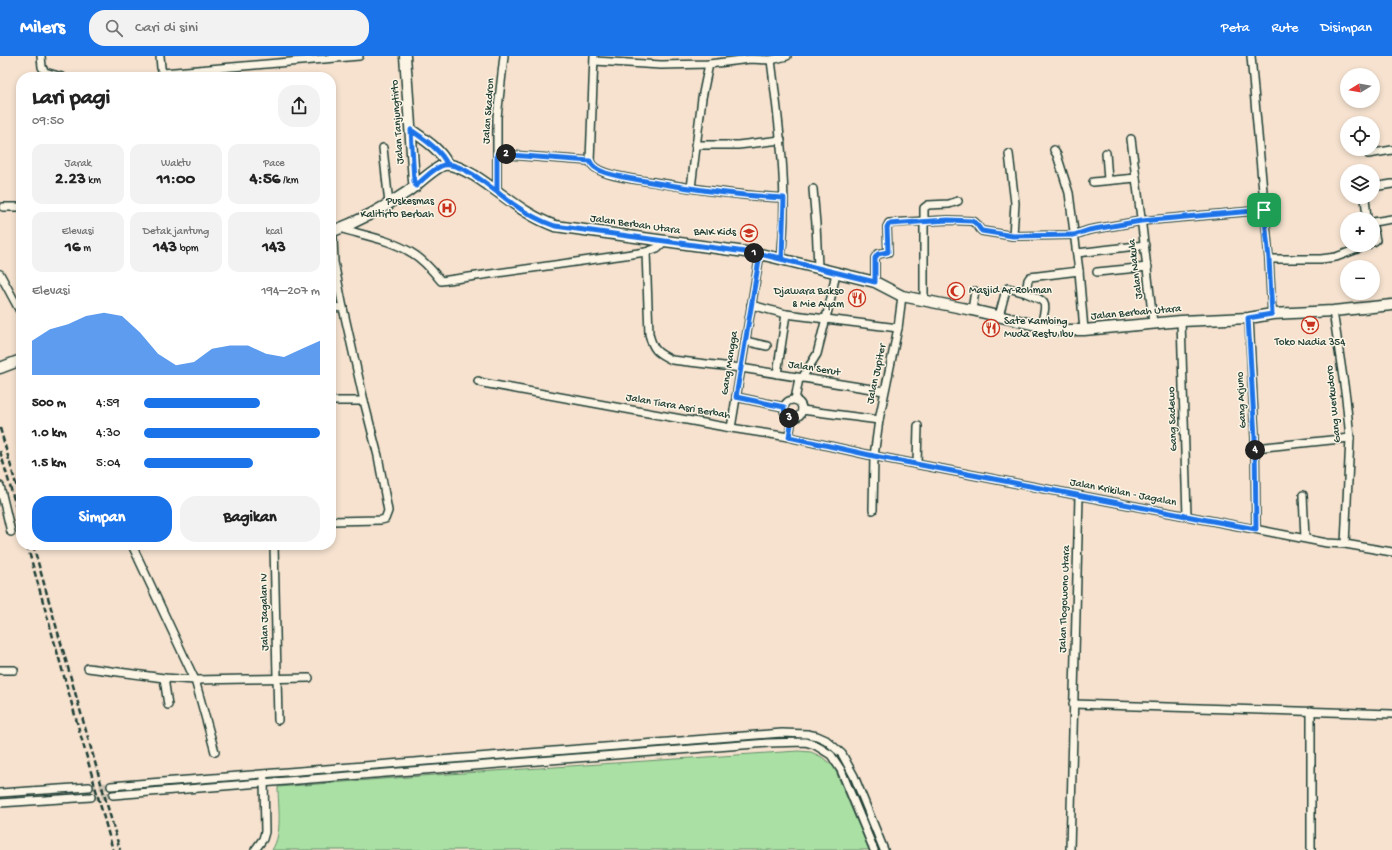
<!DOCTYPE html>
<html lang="id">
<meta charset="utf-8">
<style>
body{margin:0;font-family:"Gochi Hand",sans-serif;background:#f2f2f2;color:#222;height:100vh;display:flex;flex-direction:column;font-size:15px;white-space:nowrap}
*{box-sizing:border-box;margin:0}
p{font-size:13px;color:#767676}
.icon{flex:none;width:22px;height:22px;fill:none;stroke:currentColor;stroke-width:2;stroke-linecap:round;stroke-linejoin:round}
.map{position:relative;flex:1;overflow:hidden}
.panel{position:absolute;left:16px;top:16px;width:320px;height:478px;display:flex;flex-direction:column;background:#fff;border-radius:16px;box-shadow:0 2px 6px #0003}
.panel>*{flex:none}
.needle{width:26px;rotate:259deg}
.fabs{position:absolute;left:1340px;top:12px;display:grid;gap:8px}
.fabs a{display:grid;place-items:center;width:40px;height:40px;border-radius:50%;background:#fff;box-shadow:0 2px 6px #0003;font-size:20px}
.pin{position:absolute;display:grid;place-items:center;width:34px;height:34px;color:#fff;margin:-17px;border-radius:8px;box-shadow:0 2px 6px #0006}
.km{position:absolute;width:20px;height:20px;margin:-10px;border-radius:50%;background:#222;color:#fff;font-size:11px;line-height:20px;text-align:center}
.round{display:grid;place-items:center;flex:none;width:42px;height:42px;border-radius:16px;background:#f2f2f2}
.head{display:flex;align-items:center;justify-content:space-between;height:68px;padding:0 16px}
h1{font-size:22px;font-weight:800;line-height:30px}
.metrics{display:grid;grid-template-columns:repeat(3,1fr);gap:6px;height:68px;padding:4px 16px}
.metrics div{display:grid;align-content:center;border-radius:10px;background:#f2f2f2;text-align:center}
.metrics b{font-size:17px;font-weight:800}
.metrics small{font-size:11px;font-weight:400}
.metrics p{font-size:11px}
.chart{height:112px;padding:8px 16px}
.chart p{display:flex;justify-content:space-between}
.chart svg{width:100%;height:72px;margin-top:4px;fill:#1a73e8;opacity:.7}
.primary-button{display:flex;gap:8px;margin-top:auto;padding:8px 16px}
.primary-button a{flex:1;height:46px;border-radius:16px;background:#1a73e8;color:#fff;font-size:16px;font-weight:800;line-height:46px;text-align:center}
.primary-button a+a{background:#f2f2f2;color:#222}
ul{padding:0 16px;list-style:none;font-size:13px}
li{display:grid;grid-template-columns:64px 48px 1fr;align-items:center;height:30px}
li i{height:10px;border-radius:5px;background:#1a73e8}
header{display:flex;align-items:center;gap:24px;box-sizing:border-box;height:56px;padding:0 20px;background:#1a73e8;color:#fff}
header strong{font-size:19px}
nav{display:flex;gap:22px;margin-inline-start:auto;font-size:14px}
.search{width:280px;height:36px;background:#f2f2f2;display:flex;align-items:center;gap:10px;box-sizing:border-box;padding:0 14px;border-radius:16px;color:#767676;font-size:15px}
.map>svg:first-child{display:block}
.green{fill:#aae0a3;stroke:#648e6c}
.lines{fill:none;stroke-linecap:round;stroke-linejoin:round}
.street-tunnel{stroke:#cbc1b0;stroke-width:7;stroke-dasharray:7 3.5;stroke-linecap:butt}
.street-casing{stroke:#1f3d34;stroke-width:10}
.secondary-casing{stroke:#1f3d34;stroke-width:13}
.street{stroke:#fcf5e5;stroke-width:7}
.secondary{stroke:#fcf5e5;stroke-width:10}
.rail{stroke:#1f3d34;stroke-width:2.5;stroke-dasharray:6 3;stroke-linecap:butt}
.route-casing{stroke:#fff;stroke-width:8}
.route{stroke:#1a73e8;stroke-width:5}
.labels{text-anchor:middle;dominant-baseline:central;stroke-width:3;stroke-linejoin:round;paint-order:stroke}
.street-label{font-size:11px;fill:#1f3d34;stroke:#fcf5e5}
.poi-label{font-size:11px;fill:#1f3d34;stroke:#fcf5e5;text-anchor:end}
</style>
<header>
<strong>Milers</strong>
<div class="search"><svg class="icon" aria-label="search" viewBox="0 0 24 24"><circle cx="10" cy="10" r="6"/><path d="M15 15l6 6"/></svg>Cari di sini</div>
<nav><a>Peta</a><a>Rute</a><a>Disimpan</a></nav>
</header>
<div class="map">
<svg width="1392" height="794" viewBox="0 0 1392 794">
<rect width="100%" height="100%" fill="#f6e2cf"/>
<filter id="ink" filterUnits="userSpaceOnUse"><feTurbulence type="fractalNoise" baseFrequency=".025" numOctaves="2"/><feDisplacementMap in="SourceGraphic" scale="8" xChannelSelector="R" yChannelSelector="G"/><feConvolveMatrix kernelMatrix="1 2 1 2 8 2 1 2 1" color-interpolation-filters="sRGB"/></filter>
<g filter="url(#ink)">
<path class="green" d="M798,695l13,1 11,5 12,10 35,83h-597c11,-17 6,-43 6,-63l170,-13z"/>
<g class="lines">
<g class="street-tunnel">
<path d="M89,731l22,-1"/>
<path d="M91,741l22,-2"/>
</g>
<g class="street-casing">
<g id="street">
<path d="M41,0l1,11 3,5 17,5"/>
<path d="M160,0l1,12 2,5"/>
<path d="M594,0l-4,105c2,6 10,10 16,12 17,6 37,7 54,10 41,7 83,13 124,15"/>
<path d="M1251,0l18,203 3,55"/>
<path d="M771,4c8,65 18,132 10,198"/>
<path d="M595,5l66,4 48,-1 41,-5 21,1 16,-4"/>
<path d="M163,17l196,-17"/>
<path d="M1131,83c8,62 16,123 22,185"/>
<path d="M695,89h43l43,-5"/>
<path d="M383,92l6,56"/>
<path d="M1054,94l3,5 12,38 10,78 5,59"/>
<path d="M1106,97l2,27"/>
<path d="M497,98l93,7"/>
<path d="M1009,98l6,49 -2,33"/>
<path d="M1368,98l24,-4"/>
<path d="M1093,126l43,-4"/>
<path d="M1373,131l19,-3"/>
<path d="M691,132l11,-90 7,-34"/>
<path d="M813,133l3,35 2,43"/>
<path d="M497,136v-75l7,-61"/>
<path d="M1365,141l2,22"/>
<path d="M3,151h18"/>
<path d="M1373,166l19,-3"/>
<path d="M342,171l4,3c22,6 47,11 66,23 12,7 21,18 29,28l205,-29 11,-4 8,-7"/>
<path d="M1373,171l3,13 -3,2"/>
<path d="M331,176l2,6 1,24 9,46 21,93 14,55 10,55 -3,8 -4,1 -50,1"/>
<path d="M646,196l3,82c4,16 8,19 23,26l69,8 143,23"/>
<path d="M1077,197l68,-8"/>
<path d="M1269,203h52l15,-2 32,-12"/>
<path d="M1097,216l51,-5"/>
<path d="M0,218l21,39"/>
<path d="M875,226v-24l3,-4 10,-2 -1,-25 2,-4 59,-3 24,1c6,1 6,8 10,10l31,5 61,-1 15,-5 52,-9 124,-11"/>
<path d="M1026,237c24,10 20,9 15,33"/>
<path d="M924,244v-92l4,-3 21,-1 9,-3"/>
<path d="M751,249l35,9 112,14"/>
<path d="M331,251l12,1"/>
<path d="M972,254l3,-19"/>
<path d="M1333,255l13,87 4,40 -5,106"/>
<path d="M999,260l7,-26 2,-2 18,5 2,-13 2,-3 49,-6"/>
<path d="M1249,262l6,120 1,91"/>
<path d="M1181,265l6,195"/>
<path d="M745,285l22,5"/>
<path d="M777,318l9,-60"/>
<path d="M802,322l15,-24 14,-56 5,-26"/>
<path d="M478,325l5,2 248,45 58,9 85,19 453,87 18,1 47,8"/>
<path d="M736,341l48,10"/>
<circle cx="793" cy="353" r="9"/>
<path d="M795,344l4,-22"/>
<path d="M331,345h33"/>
<path d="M802,354l77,10"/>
<path d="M731,372l29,-174"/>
<path d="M789,381l3,-19"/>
<path d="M1255,392l95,-10"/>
<path d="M917,408l1,-38"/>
<path d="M0,430l11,46"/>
<path d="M1303,439l2,43"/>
<path d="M873,454l1,-54 5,-36 19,-92 4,-32"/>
<path d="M132,489l63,135 20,72"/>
<path d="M274,489l4,175"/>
<path d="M88,612l76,10 31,2 114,-2"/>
<path d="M0,614h14"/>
<path d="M164,622l4,27"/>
<path d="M1073,648l319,10"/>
<path d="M111,730l671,-53 25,1 10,2 9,4 16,14 12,22 30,74"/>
<path d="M0,737l89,-6"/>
<path d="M113,739c218,-19 437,-34 655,-52l37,-1 10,3 16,10 10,15 33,80"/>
<path d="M0,747l91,-6"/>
<path d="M255,794l8,-11 2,-7 -1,-53"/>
<path d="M1070,794l9,-354"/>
<path d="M1311,794v-139"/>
</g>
</g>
<g class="secondary-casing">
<g id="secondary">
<path d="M405,0l9,125 2,5"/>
<path d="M411,74c13,9 30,20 36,34"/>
<path d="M331,176c26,-10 53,-24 76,-40 10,-7 27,-24 37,-27 9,-2 22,6 31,11 27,17 49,39 80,50l205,28 115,28 27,14 70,14 85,20h27l97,-9 68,-3 23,-4 61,-3 59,-6"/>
<path d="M0,312l21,-8"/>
</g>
</g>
<use href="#street" class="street"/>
<use href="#secondary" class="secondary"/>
<g class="rail">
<path d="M0,372l21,74"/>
<path d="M0,395l21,73"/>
<path d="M27,489l86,305"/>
<path d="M33,489l87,305"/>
</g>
</g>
</g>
<g class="lines" filter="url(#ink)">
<g class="route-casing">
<path id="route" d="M1264,154l-123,11 -52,9 -15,5 -61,1 -31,-5c-4,-3 -4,-8 -10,-10l-24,-1 -59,4 -2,3 1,25 -10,2 -3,4v24l-115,-28 -205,-28c-15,-5 -29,-13 -42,-22 -17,-12 -45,-38 -66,-40 -6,-14 -23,-25 -36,-34l3,51 2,5c7,-7 16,-16 25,-20 15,-7 44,17 56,26v-38l93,7c2,6 10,10 16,12 16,5 35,7 51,10 42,7 85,13 127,15l-2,60 -22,-4 -24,143 48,10 1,7 7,4 -3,19 85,19 333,64 49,9 -1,-91 -7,-120 24,-4 -3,-55 -5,-49"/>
</g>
<use href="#route" class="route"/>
</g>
<defs>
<g id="hospital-ring" transform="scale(0.9)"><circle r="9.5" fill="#fcf5e5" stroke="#c8321e" stroke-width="1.5"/><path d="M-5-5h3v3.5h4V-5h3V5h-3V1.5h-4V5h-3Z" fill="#c8321e"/></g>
<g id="school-ring" transform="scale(0.9)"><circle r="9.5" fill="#fcf5e5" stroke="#c8321e" stroke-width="1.5"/><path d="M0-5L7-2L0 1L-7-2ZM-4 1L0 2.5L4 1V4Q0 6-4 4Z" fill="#c8321e"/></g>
<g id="mosque-ring" transform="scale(0.9)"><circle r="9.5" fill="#fcf5e5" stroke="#c8321e" stroke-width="1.5"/><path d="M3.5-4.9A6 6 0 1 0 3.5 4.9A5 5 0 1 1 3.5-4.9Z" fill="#c8321e"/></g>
<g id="restaurant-ring" transform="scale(0.9)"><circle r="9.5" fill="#fcf5e5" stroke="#c8321e" stroke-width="1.5"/><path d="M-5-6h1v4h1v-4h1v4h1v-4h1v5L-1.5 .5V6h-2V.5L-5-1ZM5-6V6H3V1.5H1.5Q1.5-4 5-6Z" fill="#c8321e"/></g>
<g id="supermarket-ring" transform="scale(0.9)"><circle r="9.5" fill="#fcf5e5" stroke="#c8321e" stroke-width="1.5"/><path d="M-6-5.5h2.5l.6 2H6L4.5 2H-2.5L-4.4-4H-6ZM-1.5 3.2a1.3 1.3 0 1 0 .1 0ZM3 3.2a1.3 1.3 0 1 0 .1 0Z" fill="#c8321e"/></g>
</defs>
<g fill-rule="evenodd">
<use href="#hospital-ring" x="447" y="152"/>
<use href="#school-ring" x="749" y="177"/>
<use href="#mosque-ring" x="956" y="235"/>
<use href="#restaurant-ring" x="857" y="242"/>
<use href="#supermarket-ring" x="1310" y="269"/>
<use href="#restaurant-ring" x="991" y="272"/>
</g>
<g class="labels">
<g class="street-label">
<text transform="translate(489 55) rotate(-86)">Jalan Skadron</text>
<text transform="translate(398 66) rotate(-94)">Jalan Tanjungtirto</text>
<text transform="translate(635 169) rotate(8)">Jalan Berbah Utara</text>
<text transform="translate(1136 213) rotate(-97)">Jalan Nakula</text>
<text transform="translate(1136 257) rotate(-5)">Jalan Berbah Utara</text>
<text transform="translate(730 307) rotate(-81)">Gang Mangga</text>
<text transform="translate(814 313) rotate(9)">Jalan Serut</text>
<text transform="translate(877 318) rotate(-78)">Jalan Jupiter</text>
<text transform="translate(1242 344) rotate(-93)">Gang Arjuno</text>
<text transform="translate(1334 348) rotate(-96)">Gang Werkudoro</text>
<text transform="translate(678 351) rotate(10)">Jalan Tiara Asri Berbah</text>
<text transform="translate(1173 363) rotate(-92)">Gang Sadewo</text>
<text transform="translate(1123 437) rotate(11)">Jalan Krikilan - Jagalan</text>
<text transform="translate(1065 543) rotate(-88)">Jalan Tlogowono Utara</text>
<text transform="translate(265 556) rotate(-91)">Jalan Jagalan IV</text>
</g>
<g class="poi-label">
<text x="434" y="146">Puskesmas<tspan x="434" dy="13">Kalitirto Berbah</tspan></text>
<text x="736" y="177">BAIK Kids</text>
<text x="969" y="235" text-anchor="start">Masjid Ar-Rohman</text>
<text x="844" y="236">Djawara Bakso<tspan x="844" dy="13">&amp; Mie Ayam</tspan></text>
<text x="1004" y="266" text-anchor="start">Sate Kambing<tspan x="1004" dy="13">Muda Restu Ibu</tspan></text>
<text x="1310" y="287" text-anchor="middle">Toko Nadia 354</text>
</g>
</g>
</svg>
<div class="fabs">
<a><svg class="needle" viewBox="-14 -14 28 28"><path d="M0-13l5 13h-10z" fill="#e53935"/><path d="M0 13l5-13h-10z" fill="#767676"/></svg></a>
<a><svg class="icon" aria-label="locate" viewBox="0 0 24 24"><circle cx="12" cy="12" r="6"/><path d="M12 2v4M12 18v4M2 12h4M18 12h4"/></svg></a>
<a><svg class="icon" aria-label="layers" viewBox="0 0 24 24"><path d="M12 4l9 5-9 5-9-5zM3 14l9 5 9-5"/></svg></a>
<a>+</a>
<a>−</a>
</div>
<div class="pin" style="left:1264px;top:154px;background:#1e9e55"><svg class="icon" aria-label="arrive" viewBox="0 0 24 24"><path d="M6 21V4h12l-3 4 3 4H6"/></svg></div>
<b class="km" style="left:754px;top:197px">1</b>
<b class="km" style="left:506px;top:98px">2</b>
<b class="km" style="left:789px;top:362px">3</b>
<b class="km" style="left:1255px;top:394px">4</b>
<section class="panel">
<div class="head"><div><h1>Lari pagi</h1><p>09:50</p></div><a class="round"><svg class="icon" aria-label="share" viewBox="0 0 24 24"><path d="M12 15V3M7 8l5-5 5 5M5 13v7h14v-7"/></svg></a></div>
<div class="metrics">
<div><p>Jarak</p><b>2.23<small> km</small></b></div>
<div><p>Waktu</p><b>11:00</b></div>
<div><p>Pace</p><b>4:56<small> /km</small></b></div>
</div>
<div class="metrics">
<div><p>Elevasi</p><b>16<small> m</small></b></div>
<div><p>Detak jantung</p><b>143<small> bpm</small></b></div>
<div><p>kcal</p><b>143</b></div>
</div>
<div class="chart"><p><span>Elevasi</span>194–207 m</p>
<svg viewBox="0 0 160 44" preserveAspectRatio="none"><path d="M0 44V23L10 16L20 13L30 8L40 6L50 8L60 18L70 31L80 38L90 36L100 28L110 26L120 26L130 31L140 33L150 28L160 23V44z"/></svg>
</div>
<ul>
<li><b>500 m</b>4:59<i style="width:66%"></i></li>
<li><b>1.0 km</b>4:30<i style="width:100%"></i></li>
<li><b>1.5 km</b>5:04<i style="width:62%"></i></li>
</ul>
<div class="primary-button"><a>Simpan</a><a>Bagikan</a></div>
</section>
</div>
